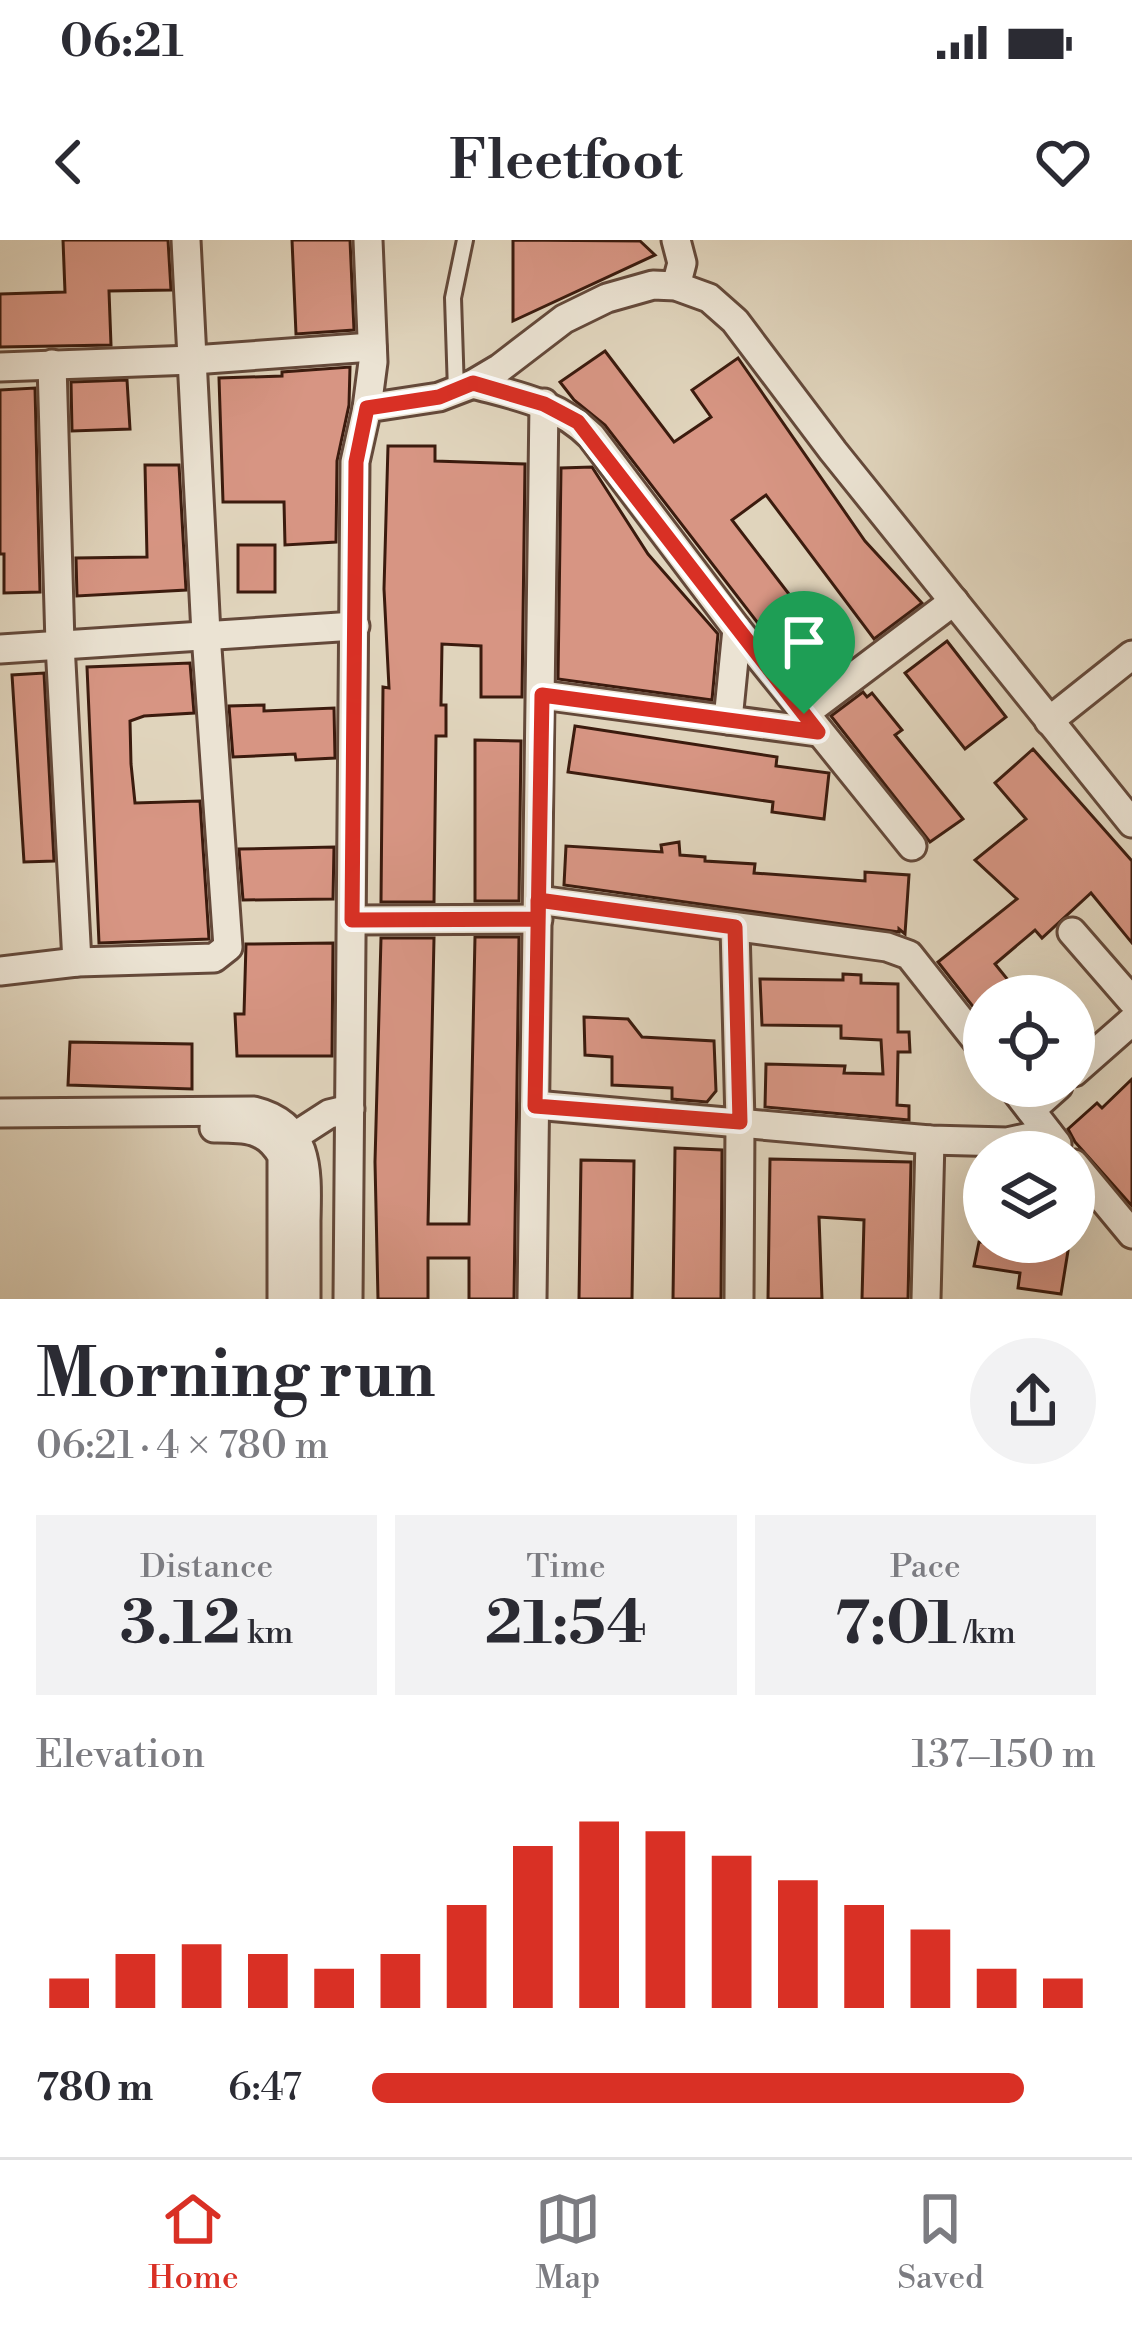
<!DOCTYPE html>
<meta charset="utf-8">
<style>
body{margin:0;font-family:"Libre Bodoni",serif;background:#f2f2f3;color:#2b2b33;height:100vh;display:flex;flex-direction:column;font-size:45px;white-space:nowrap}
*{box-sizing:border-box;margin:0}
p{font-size:39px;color:#7c7c81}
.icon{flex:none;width:66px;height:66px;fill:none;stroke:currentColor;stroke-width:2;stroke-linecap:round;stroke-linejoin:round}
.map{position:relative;height:1059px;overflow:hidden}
.drawer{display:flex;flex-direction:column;background:#fff;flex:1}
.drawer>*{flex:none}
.buttons{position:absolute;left:963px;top:735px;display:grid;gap:24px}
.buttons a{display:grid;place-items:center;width:132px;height:132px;border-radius:50%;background:#fff;box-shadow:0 12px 48px #0002;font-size:60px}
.pin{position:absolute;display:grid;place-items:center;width:102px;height:102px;color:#fff;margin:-123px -51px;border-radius:50% 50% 50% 0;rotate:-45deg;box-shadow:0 0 12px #0007}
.pin .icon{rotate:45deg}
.round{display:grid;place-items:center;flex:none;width:126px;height:126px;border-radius:63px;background:#f2f2f3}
.summary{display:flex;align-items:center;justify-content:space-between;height:204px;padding:0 36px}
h1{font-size:66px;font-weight:700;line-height:90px}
.metrics{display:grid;grid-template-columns:repeat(3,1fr);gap:18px;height:204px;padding:12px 36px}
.metrics div{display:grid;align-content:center;border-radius:0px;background:#f2f2f3;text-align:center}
.metrics b{font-size:60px;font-weight:700}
.metrics small{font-size:33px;font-weight:400}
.metrics p{font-size:33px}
.chart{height:336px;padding:24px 36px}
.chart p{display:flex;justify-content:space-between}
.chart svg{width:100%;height:216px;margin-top:12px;stroke:#d93025;stroke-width:6}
ul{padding:0 36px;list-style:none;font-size:39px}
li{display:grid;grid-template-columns:192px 144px 1fr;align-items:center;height:90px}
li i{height:30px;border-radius:15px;background:#d93025}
.status{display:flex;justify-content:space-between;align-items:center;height:84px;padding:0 60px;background:#fff;direction:ltr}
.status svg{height:33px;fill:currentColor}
header{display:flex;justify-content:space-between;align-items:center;height:156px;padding:0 36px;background:#fff;font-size:54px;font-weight:700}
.dock{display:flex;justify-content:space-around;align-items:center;height:168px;border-top:3px solid #e1e1e2;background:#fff;font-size:33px;color:#7c7c81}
.dock a{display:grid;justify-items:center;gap:6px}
.dock .current{color:#d93025}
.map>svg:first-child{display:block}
.building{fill:#d79583;stroke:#3b1b0e;stroke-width:3}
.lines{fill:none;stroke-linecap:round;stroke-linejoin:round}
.service-casing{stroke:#64493a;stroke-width:20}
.minor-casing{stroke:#64493a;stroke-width:33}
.service{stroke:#ebe3d3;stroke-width:14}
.minor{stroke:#ebe3d3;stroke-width:27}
.route-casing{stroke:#fff;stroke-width:24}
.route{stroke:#d93025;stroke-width:15}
</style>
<div class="status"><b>06:21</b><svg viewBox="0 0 49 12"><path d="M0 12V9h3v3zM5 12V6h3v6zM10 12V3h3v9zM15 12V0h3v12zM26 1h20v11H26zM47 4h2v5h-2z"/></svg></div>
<header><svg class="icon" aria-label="back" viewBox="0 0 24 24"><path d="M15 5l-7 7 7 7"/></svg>Fleetfoot<svg class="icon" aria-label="heart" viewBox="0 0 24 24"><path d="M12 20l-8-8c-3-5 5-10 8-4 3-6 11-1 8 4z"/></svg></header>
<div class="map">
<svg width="1132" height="1059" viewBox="0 0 1132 1059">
<rect width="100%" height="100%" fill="#e0d4bc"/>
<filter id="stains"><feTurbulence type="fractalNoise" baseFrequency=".00167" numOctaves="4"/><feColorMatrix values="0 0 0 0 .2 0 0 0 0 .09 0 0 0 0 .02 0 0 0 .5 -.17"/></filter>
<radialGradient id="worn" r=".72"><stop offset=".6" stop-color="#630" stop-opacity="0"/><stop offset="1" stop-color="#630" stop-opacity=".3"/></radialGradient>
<g class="building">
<path d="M63,0h105l3,50 -62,1 2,54 -111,2v-53l65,-2z"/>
<path d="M292,0h58l4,90 -58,4z"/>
<path d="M513,0l127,1 15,14 -142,66z"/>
<path d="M605,111l69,91 37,-25 -19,-27 46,-32 127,183 57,62 -48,36 -108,-144 -34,25 110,143 -34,25 -203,-263 -31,-25 -14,-18z"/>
<path d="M350,127l-1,38 -12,56 -1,81 -51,3 -1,-43h-61l-4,-124 63,-2v-4z"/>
<path d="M127,140l3,49 -58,2 -1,-49z"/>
<path d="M35,148l5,204 -36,1v-39h-4v-164z"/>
<path d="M388,206h47v15l90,3 -3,233h-41v-51l-39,-2 -1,61h5v31h-10l-2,166h-53l2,-215 6,1 -5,-99z"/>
<path d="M145,225h34l7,125 -109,6 -1,-38 71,-1z"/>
<path d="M592,227l56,87 70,80 -6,66 -154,-21 3,-211z"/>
<rect x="238" y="305" width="37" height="47"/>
<path d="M947,401l59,76 -41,32 -60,-76z"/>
<path d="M190,423l4,50 -50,3 -14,5 1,43 4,39 65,-2 9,138 -110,4 -12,-276z"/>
<path d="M44,433l10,188 -30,1 -12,-187z"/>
<path d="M863,452l4,5 5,-4 30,37 -7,5 68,84 -33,23 -99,-126z"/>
<path d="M264,465v6l70,-3 1,50 -39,2 -1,-6 -62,3 -4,-51z"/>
<path d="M575,486l202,31 -1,9 53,7 -5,46 -52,-7 1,-10 -205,-30z"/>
<path d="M475,500l46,1 -2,160h-44z"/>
<path d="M1033,509l99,112v82l-41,-50 -49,45 -7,-8 -40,34 26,32h-37v13l-6,4 -40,-51 79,-63 -42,-39 51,-41 -31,-36z"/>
<path d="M679,602l1,13 25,2v4l50,3 -1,9 111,8v-9l44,3 -4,59 -6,-5v3l-335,-47 2,-39 96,6 -1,-7z"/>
<path d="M334,607l-1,52 -90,1 -4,-51z"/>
<path d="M475,697h44l-5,362h-45v-41h-41v41h-50l-3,-137 6,-224h53l-6,286h41z"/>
<path d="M333,703l-1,113h-95l-2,-42h9l2,-70z"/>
<path d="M843,734l18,1v8l37,1v48h11l1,20h-12l-1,53 12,1v14l-144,-13 1,-43 79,2 -1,7 39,1 -2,-34 -40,-2v-12l-79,-1 -2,-46 83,1z"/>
<path d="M584,777l44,2 14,18 72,4 2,50 -9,11 -35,-3v-11l-60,-3v-28l-27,-2z"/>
<path d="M70,802l122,2v45l-124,-4z"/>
<path d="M1132,839v127l-57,-64 -7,-13 29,-26 5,5z"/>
<path d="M675,908l47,2 -1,149h-48z"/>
<path d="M770,919l141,3 -3,137h-46l2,-79 -45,-3 3,82h-54z"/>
<path d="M581,920l53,1 -2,138h-53z"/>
<path d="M979,1002h46l43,9 -7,43 -43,-6 2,-15 -46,-7z"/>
</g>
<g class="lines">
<g class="service-casing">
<path id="service" d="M456,151l-3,-93 12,-58"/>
</g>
<g class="minor-casing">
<g id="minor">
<path d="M676,46l6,-23 -6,-23"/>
<path d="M52,124l8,280 17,318"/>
<path d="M0,127l193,-7 179,-13"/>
<path d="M473,144c44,12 85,19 118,52l146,193 175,217"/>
<path d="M367,168l6,-46 -5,-122"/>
<path d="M0,409l355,-23"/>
<path d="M542,455l276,37"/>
<path d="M804,474l150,-113"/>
<path d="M728,480l9,-91"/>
<path d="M1049,481l83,-66"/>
<path d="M538,660l349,47 22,8 75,95"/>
<path d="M352,680l186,-1"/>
<path d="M735,687l5,195 -1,177"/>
<path d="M1072,692l60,69"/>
<path d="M0,731l77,-9 137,-4 14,-11 -22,-313 -20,-394"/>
<path d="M1074,832l58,-51"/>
<path d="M1012,846l45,58"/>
<path d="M535,865l395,35 77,2 41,-9"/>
<path d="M1031,870l27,-24"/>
<path d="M0,873l254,-2c57,14 53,62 52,110 0,26 0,52 0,78"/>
<path d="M214,888c30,0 52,-1 68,28v143"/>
<path d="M281,905l48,-31 21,-5"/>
<path d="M1074,924l58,70"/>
<path d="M348,1059l7,-837 12,-54 72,-11 34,-13 27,-16 64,-49 43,-21 46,-13 23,1 33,12 26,23 98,130 299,372"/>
<path d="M532,1059l12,-896"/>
<path d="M926,1059l4,-159"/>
</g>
</g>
<use href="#service" class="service"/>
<use href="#minor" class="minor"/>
</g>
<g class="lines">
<g class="route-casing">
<path id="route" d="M804,474l-226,-292 -34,-18 -71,-21 -34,14 -72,11 -11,54 -4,458 186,-1v-19l197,27 5,195 -205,-16 7,-411 276,37 -14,-18"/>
</g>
<use href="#route" class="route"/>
</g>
<rect width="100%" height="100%" filter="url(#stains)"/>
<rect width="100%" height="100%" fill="url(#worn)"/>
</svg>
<div class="buttons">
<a><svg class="icon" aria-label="locate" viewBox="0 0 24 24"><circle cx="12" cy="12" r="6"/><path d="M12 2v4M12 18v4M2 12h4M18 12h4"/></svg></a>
<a><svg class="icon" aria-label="layers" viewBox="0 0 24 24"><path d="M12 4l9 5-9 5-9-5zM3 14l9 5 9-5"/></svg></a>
</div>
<div class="pin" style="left:804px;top:474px;background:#1e9e55"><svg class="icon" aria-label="arrive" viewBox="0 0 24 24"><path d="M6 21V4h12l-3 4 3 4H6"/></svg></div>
</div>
<section class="drawer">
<div class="summary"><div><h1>Morning run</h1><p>06:21 · 4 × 780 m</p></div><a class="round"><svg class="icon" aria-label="share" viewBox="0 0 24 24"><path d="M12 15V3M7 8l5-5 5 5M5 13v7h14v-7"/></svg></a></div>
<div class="metrics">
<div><p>Distance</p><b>3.12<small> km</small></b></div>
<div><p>Time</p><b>21:54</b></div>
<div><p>Pace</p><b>7:01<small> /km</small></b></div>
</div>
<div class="chart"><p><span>Elevation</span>137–150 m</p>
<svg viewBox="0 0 160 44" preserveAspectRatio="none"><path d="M5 44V38M15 44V33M25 44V31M35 44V33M45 44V36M55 44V33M65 44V23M75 44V11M85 44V6M95 44V8M105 44V13M115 44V18M125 44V23M135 44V28M145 44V36M155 44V38"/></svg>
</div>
<ul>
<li><b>780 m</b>6:47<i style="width:90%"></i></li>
</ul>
</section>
<nav class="dock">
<a class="current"><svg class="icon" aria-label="home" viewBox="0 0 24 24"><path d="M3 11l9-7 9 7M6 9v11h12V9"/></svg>Home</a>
<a><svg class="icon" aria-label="map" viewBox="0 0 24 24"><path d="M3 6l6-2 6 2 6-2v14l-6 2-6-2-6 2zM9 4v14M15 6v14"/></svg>Map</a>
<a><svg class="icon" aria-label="saved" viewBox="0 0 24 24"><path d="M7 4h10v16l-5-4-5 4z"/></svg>Saved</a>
</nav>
